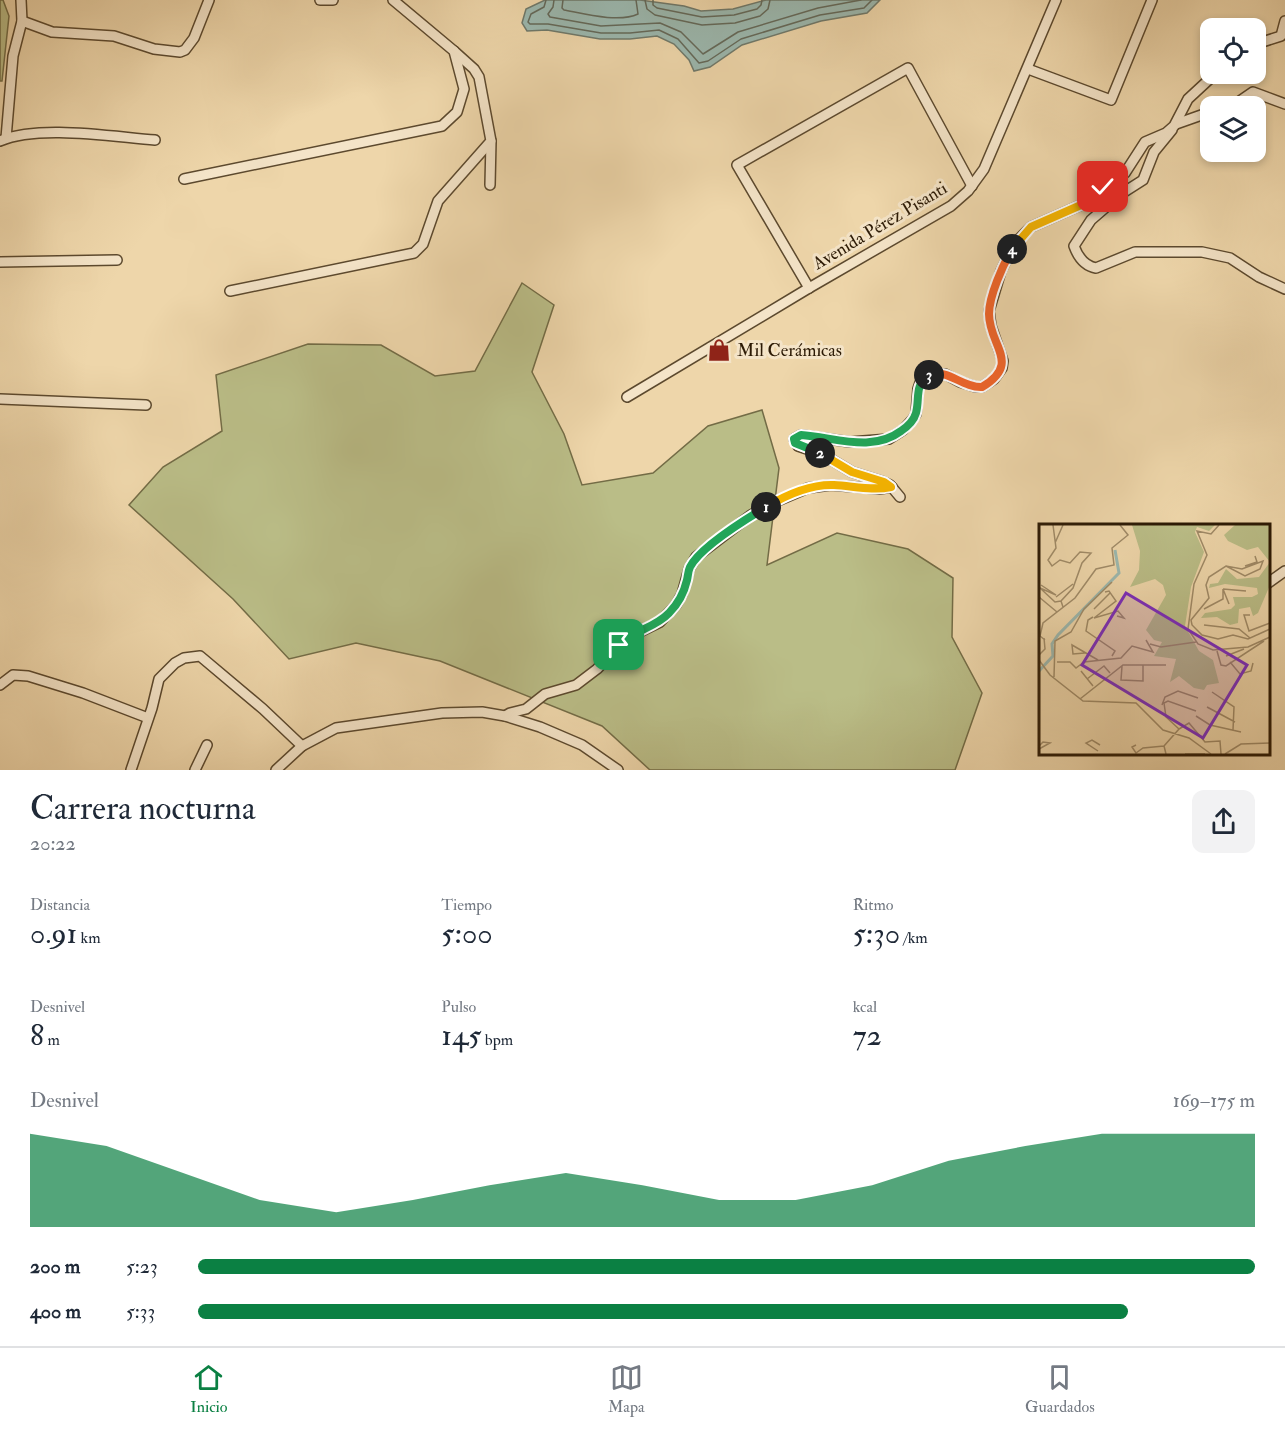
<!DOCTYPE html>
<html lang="es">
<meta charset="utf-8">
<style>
body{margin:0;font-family:"IM FELL Double Pica",serif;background:#f2f2f3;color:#1f2937;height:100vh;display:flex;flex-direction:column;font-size:22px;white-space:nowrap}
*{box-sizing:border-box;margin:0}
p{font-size:20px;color:#747a83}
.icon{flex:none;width:33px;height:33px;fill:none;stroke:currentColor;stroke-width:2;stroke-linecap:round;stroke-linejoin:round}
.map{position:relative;height:770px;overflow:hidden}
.side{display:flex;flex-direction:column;background:#fff;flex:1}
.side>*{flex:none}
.fabs{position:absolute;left:1200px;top:18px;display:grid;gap:12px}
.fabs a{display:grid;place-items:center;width:66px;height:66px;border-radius:12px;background:#fff;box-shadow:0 3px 9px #0003;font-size:30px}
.pin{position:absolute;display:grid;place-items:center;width:51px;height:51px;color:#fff;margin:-26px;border-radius:12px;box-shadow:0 3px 9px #0006}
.km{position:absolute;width:30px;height:30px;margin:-15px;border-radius:50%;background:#222;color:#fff;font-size:16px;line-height:30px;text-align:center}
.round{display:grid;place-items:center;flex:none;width:63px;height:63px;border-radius:12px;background:#f2f2f3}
.overview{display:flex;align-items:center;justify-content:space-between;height:102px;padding:0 30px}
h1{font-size:33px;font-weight:600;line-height:45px}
.stats{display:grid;grid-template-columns:repeat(3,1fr);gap:9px;height:102px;padding:6px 30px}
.stats div{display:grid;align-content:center}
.stats b{font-size:30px;font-weight:600}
.stats small{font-size:16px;font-weight:400}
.stats p{font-size:16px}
.chart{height:168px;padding:12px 30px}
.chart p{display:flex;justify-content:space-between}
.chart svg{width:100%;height:108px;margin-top:6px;fill:#0b8043;opacity:.7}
ul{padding:0 30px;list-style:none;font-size:20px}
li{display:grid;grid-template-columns:96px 72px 1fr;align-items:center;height:45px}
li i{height:15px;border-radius:8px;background:#0b8043}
.dock{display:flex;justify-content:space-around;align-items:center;height:84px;border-top:2px solid #e0e1e3;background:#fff;font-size:16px;color:#747a83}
.dock a{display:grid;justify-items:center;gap:3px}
.dock .current{color:#0b8043}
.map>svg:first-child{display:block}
.green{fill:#babd87;stroke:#736c46;stroke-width:1.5}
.water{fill:#9bb8af;stroke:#6f796b;stroke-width:1.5}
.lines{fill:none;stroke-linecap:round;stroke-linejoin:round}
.shore{stroke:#64695a;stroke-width:1.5}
.minor-casing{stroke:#5c492e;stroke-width:12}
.minor{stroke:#f4e4c8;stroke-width:9}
.split-1-casing{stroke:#fff;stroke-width:12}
.split-2-casing{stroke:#fff;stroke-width:12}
.split-3-casing{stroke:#fff;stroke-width:12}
.split-4-casing{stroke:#fff;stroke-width:12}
.split-5-casing{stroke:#fff;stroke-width:12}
.split-1{stroke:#22a559;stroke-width:8}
.split-2{stroke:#f5b400;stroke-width:8}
.split-3{stroke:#22a559;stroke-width:8}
.split-4{stroke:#f0652b;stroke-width:8}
.split-5{stroke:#f5b400;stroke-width:8}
.labels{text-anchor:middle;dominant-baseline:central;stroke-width:6;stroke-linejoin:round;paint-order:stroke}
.street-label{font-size:18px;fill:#2c1a05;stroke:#f4e4c8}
.poi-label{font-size:18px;fill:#2c1a05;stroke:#f4e4c8;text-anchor:start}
.inset-river{fill:none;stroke:#9bb8af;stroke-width:3}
.inset-road{fill:none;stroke:#a08b68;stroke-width:1.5}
.view{fill:#7b2cbf;fill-opacity:0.15;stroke:#7b2cbf;stroke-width:3}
.inset-edge{fill:none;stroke:#2c1a05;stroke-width:3}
</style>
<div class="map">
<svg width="1285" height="770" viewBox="0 0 1285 770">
<rect width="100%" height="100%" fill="#eed6aa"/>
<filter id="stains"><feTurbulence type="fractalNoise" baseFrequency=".00333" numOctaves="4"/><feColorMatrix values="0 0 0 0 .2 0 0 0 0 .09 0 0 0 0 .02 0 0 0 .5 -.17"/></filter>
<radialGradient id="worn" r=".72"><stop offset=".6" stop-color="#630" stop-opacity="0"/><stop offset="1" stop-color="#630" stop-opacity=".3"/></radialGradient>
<g class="green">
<path d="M0,0h3l6,16 -7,65h-2z"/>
<path d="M522,283l32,22 -22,67 32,62 18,51 71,-12 55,-47 54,-16 17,58 -12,97 70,-32 71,16 45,29 -1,59 30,56 -27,77h-305l-48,-44 -162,-65 -84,-18 -67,16 -56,-60 -104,-94 34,-38 59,-36 -6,-56 92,-31 73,1 54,31 40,-5z"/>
</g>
<path class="water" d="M545,0h95l44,6 17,5 32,-2 33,-9h114l-13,13 -46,8 -79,24 -32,22 -16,4 -5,-11 -15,-16 -17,-8 -27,3h-30l-53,-9 -20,1 -5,-8 4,-14z"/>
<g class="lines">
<g class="shore">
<path d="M546,0l-2,7 -13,7 -3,8 2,2h18l53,9h29l29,-3 19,9 21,24 9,-2 33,-22 79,-24 44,-7 8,-8"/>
<path d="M554,0l-1,7 -5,7 2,3 51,9 59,-3 21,9 22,22 35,-22 80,-24 43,-8"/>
<path d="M563,0l-1,8 2,2c21,4 55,13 74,4l-2,-14"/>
<path d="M645,0l2,9 8,6 47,10 33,-2 25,-7 8,-7 2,-9"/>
<path d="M653,0v5l4,3 45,9 32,-2 23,-6 4,-4 1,-5"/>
</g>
<g class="minor-casing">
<g id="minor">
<path d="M320,0h13"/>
<path d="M22,21l30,11 62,4 40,13 26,3 5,-2 9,-12 15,-38"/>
<path d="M1256,44l25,-8 4,-15"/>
<path d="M1028,69l83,31 41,-100"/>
<path d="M1228,106l9,-3 16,-11 32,12"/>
<path d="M1176,124l34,-12"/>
<path d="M1172,130l-18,22 -11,28 -22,14 -30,26 -17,26c4,11 11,20 22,22l39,-16h67l28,6 29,19 26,12"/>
<path d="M6,138l7,-82 9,-35 -1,-21"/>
<path d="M0,141c38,-17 114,-4 155,-1"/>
<path d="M184,179l258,-53 15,-14 7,-23 -10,-38 -61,-51"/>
<path d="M490,185l1,-44"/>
<path d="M0,262l117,-2"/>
<path d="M809,288l-72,-123 171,-97 64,118"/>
<path d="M230,291l184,-38 9,-9 15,-43 53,-60 -12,-64 -5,-8 -20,-18"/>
<path d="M627,397l182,-109 142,-82 17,-15 16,-22 72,-169"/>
<path d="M0,399l146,6"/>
<path d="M900,497l-10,-12 -6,-3 -32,-10 -30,-18 -24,-8 -4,-7 7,-4 49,7 39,-3 14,-9 10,-11 3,-5 2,-25 2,-6 11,-9h14l15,8 16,5h6l12,-8 8,-11 1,-7 -12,-35 -2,-15 12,-40 13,-27 17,-17 50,-22 44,-32 20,-31 21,-9 8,-7 14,-27 27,-25"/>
<path d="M1268,583l17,-12"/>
<path d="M0,685l13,-10 15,1 55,17 65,25"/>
<path d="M505,716l5,-3 16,-4 19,-15 31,-9 21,-16 30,-31 33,-16 16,-17 6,-11 7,-25 7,-12 55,-42 24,-13 33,-14 23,-3 48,4 13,-2"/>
<path d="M131,770l21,-62 7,-29 16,-16 9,-5 16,-2 63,53 39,37"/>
<path d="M195,770l12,-25"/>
<path d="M276,770l26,-24 34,-18 106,-15 40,-1 23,4 35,11 42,18 36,25"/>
</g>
</g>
<use href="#minor" class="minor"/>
</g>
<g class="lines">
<g class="split-1-casing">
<path id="split-1" d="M619,645c15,-15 36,-17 50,-32 9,-9 15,-20 18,-33 1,-4 1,-9 3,-13 10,-20 56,-48 76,-60"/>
</g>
<g class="split-2-casing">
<path id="split-2" d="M766,507c20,-12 44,-23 68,-22 19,1 39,6 57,2l-7,-5 -32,-10 -32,-19"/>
</g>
<g class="split-3-casing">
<path id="split-3" d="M820,453l-25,-10 -1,-4 7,-4c33,2 71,18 100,-4 6,-4 13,-11 15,-18 4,-15 -2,-28 13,-38"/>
</g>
<g class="split-4-casing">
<path id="split-4" d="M929,375c19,-7 33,13 53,12 40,-24 7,-41 7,-73 0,-18 14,-49 23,-65"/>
</g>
<g class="split-5-casing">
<path id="split-5" d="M1012,249l19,-22 50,-22 22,-18"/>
</g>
<use href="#split-1" class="split-1"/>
<use href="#split-2" class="split-2"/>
<use href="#split-3" class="split-3"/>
<use href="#split-4" class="split-4"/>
<use href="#split-5" class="split-5"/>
</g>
<defs>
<g id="shop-bare" transform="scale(1.8)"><path d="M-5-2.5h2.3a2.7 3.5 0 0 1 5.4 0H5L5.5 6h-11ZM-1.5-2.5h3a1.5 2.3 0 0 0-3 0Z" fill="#8f2418" stroke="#f4e4c8" stroke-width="2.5" paint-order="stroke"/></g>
</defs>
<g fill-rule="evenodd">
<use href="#shop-bare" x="719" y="350"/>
</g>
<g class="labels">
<g class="street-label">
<text transform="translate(880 226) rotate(-31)">Avenida Pérez Pisanti</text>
</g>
<g class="poi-label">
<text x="737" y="350">Mil Cerámicas</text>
</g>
</g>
<g transform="translate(1039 524)">
<rect width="231" height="231" fill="#eed6aa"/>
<path d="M93,1h83l-6,6 -12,-4 -2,5 9,20 -13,35 -6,39 14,25 14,9 6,23 -12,2 -3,5 -10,-2 -15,-12 -9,6 6,-23 -22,-3 8,-14 -8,-2 -8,-10 20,-35 -3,-10 -8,-6 -25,8 9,-17 1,-19zM196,1h35v60l-12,28 -5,3 -3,-9 -11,2 -1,14 -8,2 -13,-8 -16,1 4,-5 26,-4 4,-4 -2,-8h19l6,-3 -1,-6 -32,-4 -16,4 1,-4 8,-1 8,-14 11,10 22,-2 11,-15 -12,-15 -11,3 -19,-9 -4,-6z" fill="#babd87"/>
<path class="inset-river" d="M0,147l14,-15 -1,-12 6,-9 61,-62 -4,-23"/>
<path class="inset-road" d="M14,1l3,23 -8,12 4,6 8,-6 10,3 10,-11 11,1 -9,10 -9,25 -12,13 2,6M180,1l-8,9 -14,-3 10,24 -13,29 -6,45 10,15 15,6 35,-3 22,-10M16,19l8,-18M187,42l19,10 15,-7 3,-8 -21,8 -16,-3 -17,11 -3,8 3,13 -18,22 1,5 10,10 16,4 15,-4 15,4 22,-10M206,42l12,-4 -2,-6M2,61l15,10 -16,-7 15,14 6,-1M184,65l23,2M66,68l4,-1 7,10 -22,17 24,-7 6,7 -7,-2M0,73l18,15M17,73l17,-13M55,85l16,-16M165,85l19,-10v-10l6,15M211,91h-6l5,16 21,-8M54,93l-5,3 -2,11 29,20 -3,5M165,101l35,4 11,9M6,116l-5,-4 3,-13 32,-25 21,-29 18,-4 -2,-17 16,-13 -8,-10M111,120l11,3 35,-5M178,127l4,14 5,1 38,-25M46,129l-12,1 -1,-9 26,15M0,131l6,-6 -1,-11M187,132l18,-7M0,136l11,15 33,26 53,2 27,27 26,8 22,16M18,138h13l6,6 8,-6 37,-4 11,-12 21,6 -7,-12M191,138l10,12 11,-3 2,-8M83,142l-1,14 22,1v-16M42,147l12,15M15,153l1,-36 16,-9 13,-23 28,-27M48,155l17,-13 6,7M173,168l22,15 -1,23M41,175l43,-34h43M123,181l3,-8 13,-6 20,7M168,183l28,15M157,192l14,9 31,7M140,205l10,-6 16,19 15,-1 1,13M97,221l-4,2 4,6 7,-5 21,-2M0,222l4,-4 7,1 -11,6M59,227l-12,-8 6,-3 8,5M127,230l-2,-8 15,-17 -13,-12 -2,-14 4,-2 28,10M146,230h20M186,230l16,-10 29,-1"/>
<path class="view" d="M87,69l121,72 -44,73 -121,-73z"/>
<rect width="231" height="231" class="inset-edge"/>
</g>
<rect width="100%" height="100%" filter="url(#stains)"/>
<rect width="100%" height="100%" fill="url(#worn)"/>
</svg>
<div class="fabs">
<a><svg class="icon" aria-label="locate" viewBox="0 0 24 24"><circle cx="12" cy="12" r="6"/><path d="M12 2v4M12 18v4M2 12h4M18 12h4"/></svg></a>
<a><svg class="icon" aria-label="layers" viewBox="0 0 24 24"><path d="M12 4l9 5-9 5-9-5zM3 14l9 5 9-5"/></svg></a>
</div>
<div class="pin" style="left:619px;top:645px;background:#1e9e55"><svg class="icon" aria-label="arrive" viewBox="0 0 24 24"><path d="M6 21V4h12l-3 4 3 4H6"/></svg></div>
<div class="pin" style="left:1103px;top:187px;background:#d93025"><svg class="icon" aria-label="check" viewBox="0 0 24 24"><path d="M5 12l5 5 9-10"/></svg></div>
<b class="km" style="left:766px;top:507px">1</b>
<b class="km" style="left:820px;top:453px">2</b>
<b class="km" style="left:929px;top:375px">3</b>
<b class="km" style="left:1012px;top:249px">4</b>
</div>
<section class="side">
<div class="overview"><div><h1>Carrera nocturna</h1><p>20:22</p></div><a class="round"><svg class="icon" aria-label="share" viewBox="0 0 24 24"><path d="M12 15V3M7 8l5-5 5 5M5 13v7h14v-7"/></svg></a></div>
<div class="stats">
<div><p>Distancia</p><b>0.91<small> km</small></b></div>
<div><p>Tiempo</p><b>5:00</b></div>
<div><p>Ritmo</p><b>5:30<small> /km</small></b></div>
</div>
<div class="stats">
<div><p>Desnivel</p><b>8<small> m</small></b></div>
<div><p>Pulso</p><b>145<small> bpm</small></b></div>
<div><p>kcal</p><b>72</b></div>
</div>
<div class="chart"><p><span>Desnivel</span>169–175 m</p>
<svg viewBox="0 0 160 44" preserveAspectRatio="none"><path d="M0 44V6L10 11L20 22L30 33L40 38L50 33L60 27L70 22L80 27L90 33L100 33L110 27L120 17L130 11L140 6L150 6L160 6V44z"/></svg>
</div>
<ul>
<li><b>200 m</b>5:23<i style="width:100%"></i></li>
<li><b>400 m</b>5:33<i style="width:88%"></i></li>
</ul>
</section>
<nav class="dock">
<a class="current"><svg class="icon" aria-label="home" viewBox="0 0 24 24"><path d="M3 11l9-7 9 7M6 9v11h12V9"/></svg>Inicio</a>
<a><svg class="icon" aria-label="map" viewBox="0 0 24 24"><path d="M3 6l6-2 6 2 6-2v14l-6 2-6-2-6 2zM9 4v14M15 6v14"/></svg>Mapa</a>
<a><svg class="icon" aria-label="saved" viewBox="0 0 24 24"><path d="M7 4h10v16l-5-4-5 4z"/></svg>Guardados</a>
</nav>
